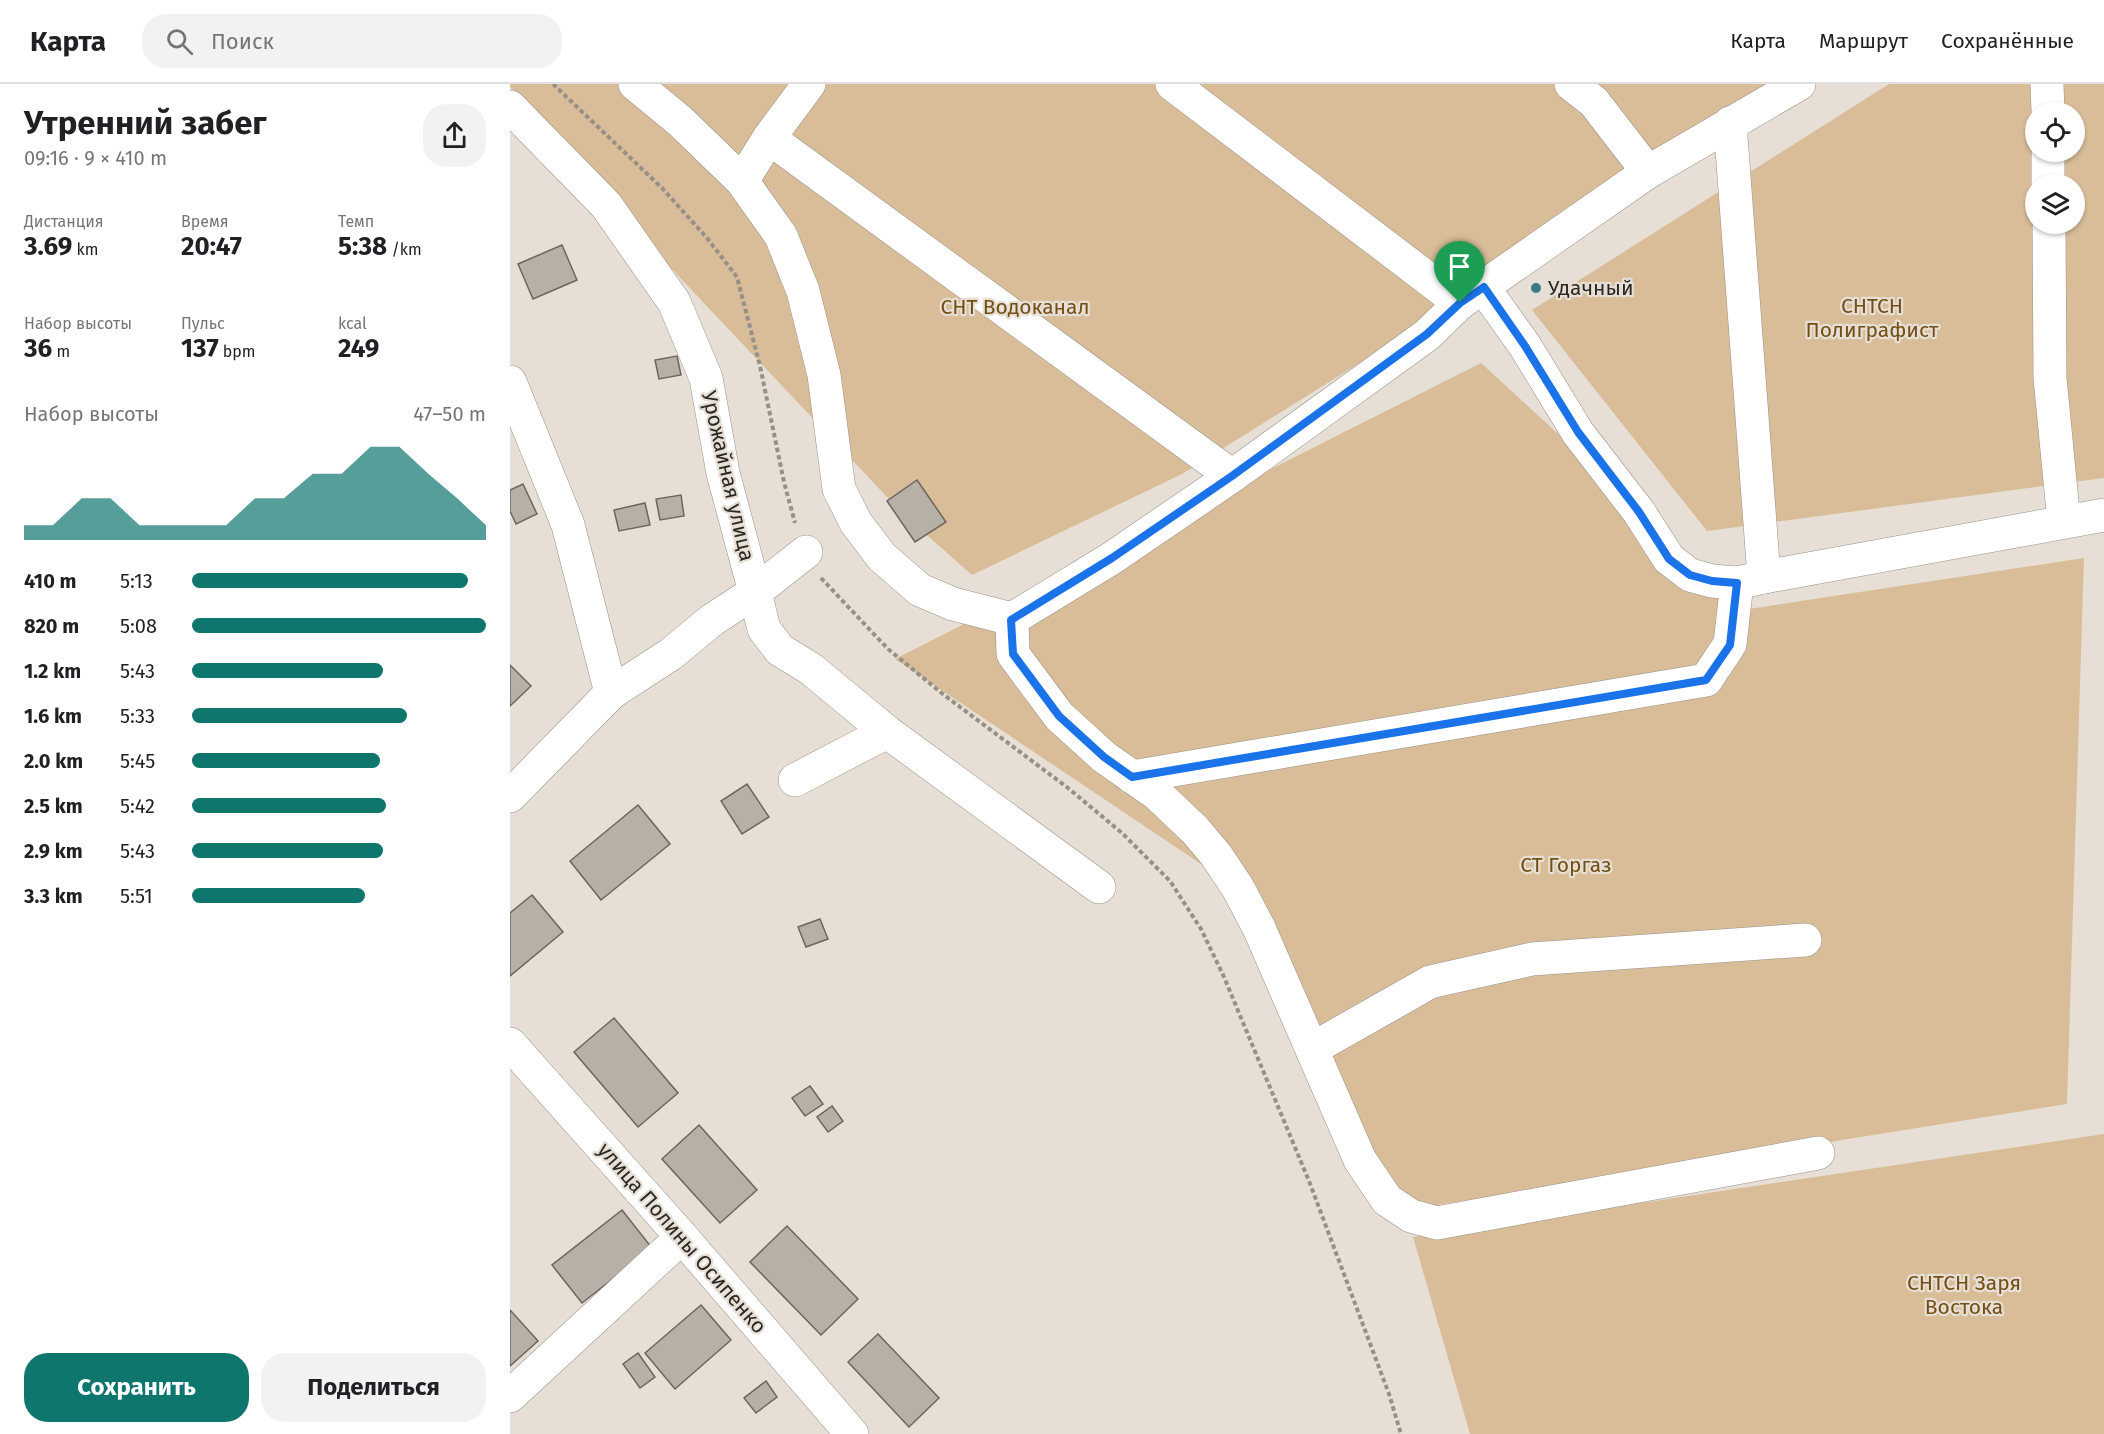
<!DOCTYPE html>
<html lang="ru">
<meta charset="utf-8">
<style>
body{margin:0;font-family:"Fira Sans",sans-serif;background:#f2f2f2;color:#202124;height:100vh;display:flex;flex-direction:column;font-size:22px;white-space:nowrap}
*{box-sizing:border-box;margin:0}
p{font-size:20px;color:#757577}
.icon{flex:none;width:33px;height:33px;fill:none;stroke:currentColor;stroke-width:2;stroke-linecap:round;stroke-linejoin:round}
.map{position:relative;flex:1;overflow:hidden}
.sheet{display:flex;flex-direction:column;background:#fff;width:510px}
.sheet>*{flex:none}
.controls{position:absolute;left:1515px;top:18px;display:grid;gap:12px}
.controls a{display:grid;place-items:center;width:60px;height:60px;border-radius:50%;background:#fff;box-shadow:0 2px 4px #0004;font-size:30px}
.pin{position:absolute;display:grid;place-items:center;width:51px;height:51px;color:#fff;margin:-62px -26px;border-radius:50% 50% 50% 0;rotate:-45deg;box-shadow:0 0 6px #0007}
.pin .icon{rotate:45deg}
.round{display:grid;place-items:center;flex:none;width:63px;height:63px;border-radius:24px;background:#f2f2f2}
.overview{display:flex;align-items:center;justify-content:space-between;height:102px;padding:0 24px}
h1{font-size:33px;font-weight:700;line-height:45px}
.figures{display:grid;grid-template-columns:repeat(3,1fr);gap:9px;height:102px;padding:6px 24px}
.figures div{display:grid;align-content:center}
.figures b{font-size:26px;font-weight:700}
.figures small{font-size:16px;font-weight:400}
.figures p{font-size:16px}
.chart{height:168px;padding:12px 24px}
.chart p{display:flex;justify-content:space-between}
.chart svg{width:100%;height:108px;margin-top:6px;fill:#0f766e;opacity:.7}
.primary-button{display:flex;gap:12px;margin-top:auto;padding:12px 24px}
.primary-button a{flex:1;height:69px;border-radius:24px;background:#0f766e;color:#fff;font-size:24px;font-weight:700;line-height:69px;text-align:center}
.primary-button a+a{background:#f2f2f2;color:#202124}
ul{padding:0 24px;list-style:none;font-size:20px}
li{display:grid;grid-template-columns:96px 72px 1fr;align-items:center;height:45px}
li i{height:15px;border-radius:8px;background:#0f766e}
header{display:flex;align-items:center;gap:36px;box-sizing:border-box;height:84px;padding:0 30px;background:#fff;border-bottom:2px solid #e0e0e0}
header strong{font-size:28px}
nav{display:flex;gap:33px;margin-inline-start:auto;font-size:21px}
.search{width:420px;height:54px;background:#f2f2f2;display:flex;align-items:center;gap:15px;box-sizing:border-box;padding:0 21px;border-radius:24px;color:#757577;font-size:22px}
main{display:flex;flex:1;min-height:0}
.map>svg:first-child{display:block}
.green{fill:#d9bd98;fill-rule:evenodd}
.building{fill:#b7b0a6;stroke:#6d665e;stroke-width:1.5}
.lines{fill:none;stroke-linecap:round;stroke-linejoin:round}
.minor-casing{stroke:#989188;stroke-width:34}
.path{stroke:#959088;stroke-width:4;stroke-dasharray:4.5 3;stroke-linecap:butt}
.minor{stroke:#fff;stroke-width:33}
.route-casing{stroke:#fff;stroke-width:12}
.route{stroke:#1a73e8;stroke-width:8}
.poi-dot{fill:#347c83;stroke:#e7dfd5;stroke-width:2}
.labels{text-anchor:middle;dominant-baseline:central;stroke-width:4.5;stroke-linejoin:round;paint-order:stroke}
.poi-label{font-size:21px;fill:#2b2824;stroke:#e7dfd5;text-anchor:start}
.park-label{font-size:21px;fill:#734f14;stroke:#e7dfd5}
.street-label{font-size:21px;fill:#2b2824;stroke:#e7dfd5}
</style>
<header>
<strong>Карта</strong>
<div class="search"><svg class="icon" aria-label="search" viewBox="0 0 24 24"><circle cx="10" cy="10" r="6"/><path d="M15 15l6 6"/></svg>Поиск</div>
<nav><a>Карта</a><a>Маршрут</a><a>Сохранённые</a></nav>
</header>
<main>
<section class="sheet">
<div class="overview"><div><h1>Утренний забег</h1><p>09:16 · 9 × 410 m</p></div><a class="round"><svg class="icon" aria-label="share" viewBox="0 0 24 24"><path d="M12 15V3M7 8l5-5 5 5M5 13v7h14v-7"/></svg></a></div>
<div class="figures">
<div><p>Дистанция</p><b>3.69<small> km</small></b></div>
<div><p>Время</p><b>20:47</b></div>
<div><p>Темп</p><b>5:38<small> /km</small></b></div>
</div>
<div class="figures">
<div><p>Набор высоты</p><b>36<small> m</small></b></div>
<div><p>Пульс</p><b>137<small> bpm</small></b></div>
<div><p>kcal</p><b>249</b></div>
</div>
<div class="chart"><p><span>Набор высоты</span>47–50 m</p>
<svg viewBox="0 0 160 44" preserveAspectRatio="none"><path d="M0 44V38L10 38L20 27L30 27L40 38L50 38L60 38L70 38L80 27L90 27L100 17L110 17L120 6L130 6L140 17L150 27L160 38V44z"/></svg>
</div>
<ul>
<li><b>410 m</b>5:13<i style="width:94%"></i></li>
<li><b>820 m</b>5:08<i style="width:100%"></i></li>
<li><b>1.2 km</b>5:43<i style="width:65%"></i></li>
<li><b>1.6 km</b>5:33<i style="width:73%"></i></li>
<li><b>2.0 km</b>5:45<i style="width:64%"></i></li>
<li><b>2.5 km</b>5:42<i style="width:66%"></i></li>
<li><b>2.9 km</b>5:43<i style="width:65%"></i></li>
<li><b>3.3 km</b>5:51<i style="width:59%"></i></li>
</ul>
<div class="primary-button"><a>Сохранить</a><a>Поделиться</a></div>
</section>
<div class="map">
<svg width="1594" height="1350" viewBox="0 0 1594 1350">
<rect width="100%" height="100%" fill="#e7dfd5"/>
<g class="green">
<path d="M0,0h1295l-623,390 -210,101 -68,-60 -285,-302 -109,-126z"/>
<path d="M1379,0h215v394l-397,53 -175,-221zM1526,28h38v40h-38zM1526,100h38v40h-38z"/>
<path d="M971,279l268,246 335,-51 -17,546 -686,110 -153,-332 -333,-223z"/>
<path d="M1594,1050v300h-634l-57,-197z"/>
</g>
<g class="building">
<path d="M52,161l15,35 -44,19 -15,-35z"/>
<path d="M167,272l4,19 -22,4 -4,-19z"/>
<path d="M407,396l29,42 -31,20 -28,-41z"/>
<path d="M13,400l14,30 -21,10 -6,-13v-21z"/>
<path d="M171,411l3,21 -24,4 -4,-21z"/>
<path d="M135,419l5,22 -31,6 -5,-21z"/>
<path d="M0,581l21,21 -21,20z"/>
<path d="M237,700l22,33 -27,17 -21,-33z"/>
<path d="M128,721l32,39 -69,56 -31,-39z"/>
<path d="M22,811l31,37 -53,44v-63z"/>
<path d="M310,835l8,20 -22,8 -8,-20z"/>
<path d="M104,934l64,75 -40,34 -64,-75z"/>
<path d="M300,1002l13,18 -18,12 -13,-18z"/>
<path d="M322,1022l11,15 -15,11 -11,-15z"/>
<path d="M189,1041l58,65 -37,33 -58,-64z"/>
<path d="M112,1126l30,38 -70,55 -30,-38z"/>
<path d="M277,1142l71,73 -37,36 -71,-73z"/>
<path d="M191,1221l30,35 -56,49 -30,-36z"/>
<path d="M0,1226l28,31 -28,25z"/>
<path d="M368,1250l61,64 -30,29 -61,-65z"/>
<path d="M128,1269l17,24 -15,11 -17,-24z"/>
<path d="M256,1297l11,16 -21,16 -12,-15z"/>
</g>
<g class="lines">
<g class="minor-casing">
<g id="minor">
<path d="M125,0l45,37 62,60 39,55 22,55 21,84 15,114 17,34 26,34 38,33 33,14 59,15 100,-61 120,-82 195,-141 33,-32 188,-131 151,-88"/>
<path d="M662,0l288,219"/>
<path d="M1061,0l23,18 54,70"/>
<path d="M1537,0l1,28"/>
<path d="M0,23l96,98 68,97 32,76 17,95 32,119 -43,28 -41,34 -60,39 -101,103"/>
<path d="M1220,39l34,454"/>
<path d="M259,54l463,338"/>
<path d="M1538,68v32"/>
<path d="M232,97l27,-43 40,-54"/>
<path d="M1539,140l1,154 14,144"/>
<path d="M973,203l42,59 53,87 61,79 30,47 21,16 22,6 25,2 27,-6 340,-62"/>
<path d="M0,298l58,143 43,168"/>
<path d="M502,535l1,35 46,62 45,41 53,37 38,36 21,25 22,33 21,40 101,232 27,40 24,16 26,7 381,-70"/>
<path d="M377,648l212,155"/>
<path d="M622,693l574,-97 24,-36 7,-61"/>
<path d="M285,696l92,-48 -76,-63 -31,-19 -16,-21 -9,-37 51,-40"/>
<path d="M0,960l172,193 170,197"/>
<path d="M802,965l118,-67 102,-23 273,-19"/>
<path d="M0,1312l172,-159"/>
</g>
</g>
<g class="path">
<path d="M43,0l109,104 45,50 30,39 23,89 24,116 11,41"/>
<path d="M311,494l67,71 56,46 124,93 54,45 48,48 31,48 23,48 85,204 80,213 12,40"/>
</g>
<use href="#minor" class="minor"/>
</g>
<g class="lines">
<g class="route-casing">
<path id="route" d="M974,203l41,59 53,86 61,80 30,47 21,16 22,6 25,2 -7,62 -24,35 -574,97 -28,-20 -45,-41 -46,-62 -2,-34 101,-62 120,-82 195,-142 33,-31z"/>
</g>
<use href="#route" class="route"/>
</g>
<circle class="poi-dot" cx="1026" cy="204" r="6"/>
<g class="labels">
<g class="poi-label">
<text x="1038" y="204">Удачный</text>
</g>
<g class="park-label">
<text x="1362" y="222">СНТСН<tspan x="1362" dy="24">Полиграфист</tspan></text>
<text x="505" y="223">СНТ Водоканал</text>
<text x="1056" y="781">СТ Горгаз</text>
<text x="1454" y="1199">СНТСН Заря<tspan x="1454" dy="24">Востока</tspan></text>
</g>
<g class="street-label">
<text transform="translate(218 392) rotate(77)">Урожайная улица</text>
<text transform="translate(172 1154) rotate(49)">улица Полины Осипенко</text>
</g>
</g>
</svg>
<div class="controls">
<a><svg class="icon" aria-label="locate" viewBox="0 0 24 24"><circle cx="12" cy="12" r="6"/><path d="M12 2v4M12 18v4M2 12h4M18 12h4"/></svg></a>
<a><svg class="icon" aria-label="layers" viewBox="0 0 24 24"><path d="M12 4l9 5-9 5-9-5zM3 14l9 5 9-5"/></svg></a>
</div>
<div class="pin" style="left:950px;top:219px;background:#1e9e55"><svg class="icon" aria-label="arrive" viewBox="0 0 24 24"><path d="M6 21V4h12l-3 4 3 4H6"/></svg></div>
</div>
</main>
